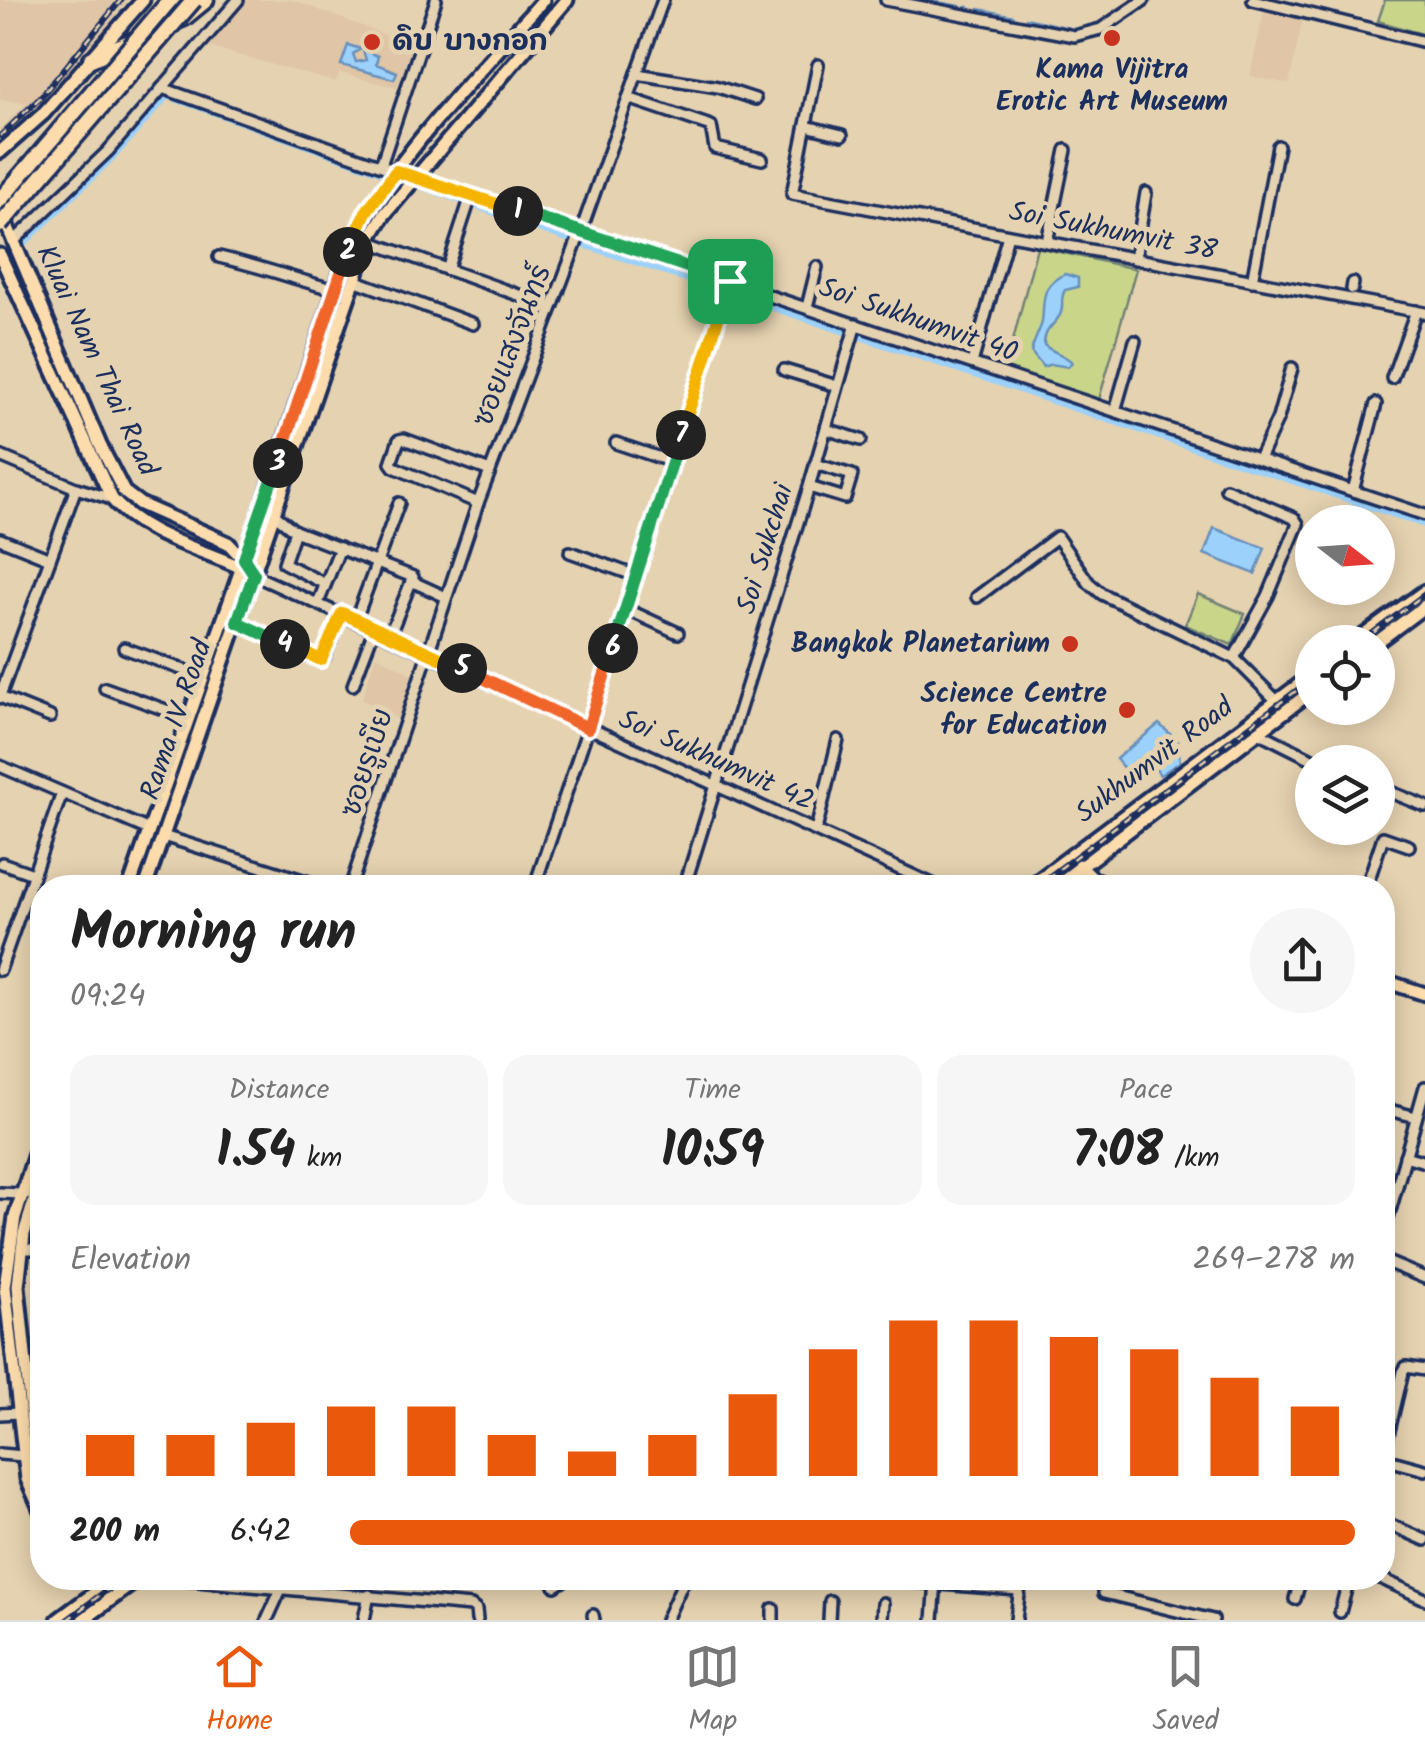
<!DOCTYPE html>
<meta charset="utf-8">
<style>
body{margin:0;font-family:Kalam,"Playpen Sans Thai",sans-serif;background:#f6f6f6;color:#222;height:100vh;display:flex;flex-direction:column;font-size:38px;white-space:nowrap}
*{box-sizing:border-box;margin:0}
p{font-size:32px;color:#767676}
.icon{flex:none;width:55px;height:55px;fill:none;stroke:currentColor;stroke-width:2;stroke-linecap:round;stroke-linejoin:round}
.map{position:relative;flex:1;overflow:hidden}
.sheet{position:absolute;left:30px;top:875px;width:1365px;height:715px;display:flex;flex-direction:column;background:#fff;border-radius:40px;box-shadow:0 5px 25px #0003}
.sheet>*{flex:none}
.needle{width:65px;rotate:107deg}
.fabs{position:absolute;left:1295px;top:505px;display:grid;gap:20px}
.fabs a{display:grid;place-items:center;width:100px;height:100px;border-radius:50%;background:#fff;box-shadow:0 5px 25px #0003;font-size:50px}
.pin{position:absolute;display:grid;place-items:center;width:85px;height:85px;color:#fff;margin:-42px;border-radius:20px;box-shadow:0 5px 15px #0006}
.km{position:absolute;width:50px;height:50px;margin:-25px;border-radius:50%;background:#222;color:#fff;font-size:28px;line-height:50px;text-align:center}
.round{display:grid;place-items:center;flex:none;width:105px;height:105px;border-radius:52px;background:#f6f6f6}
.headline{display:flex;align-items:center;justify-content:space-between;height:170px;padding:0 40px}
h1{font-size:55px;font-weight:700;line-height:75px}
.figures{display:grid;grid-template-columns:repeat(3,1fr);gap:15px;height:170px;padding:10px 40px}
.figures div{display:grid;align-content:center;border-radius:25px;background:#f6f6f6;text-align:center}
.figures b{font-size:50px;font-weight:700}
.figures small{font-size:28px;font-weight:400}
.figures p{font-size:28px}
.chart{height:280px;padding:20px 40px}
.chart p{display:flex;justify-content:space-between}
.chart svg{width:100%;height:180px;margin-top:10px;stroke:#ea580c;stroke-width:6}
ul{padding:0 40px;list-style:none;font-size:32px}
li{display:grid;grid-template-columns:160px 120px 1fr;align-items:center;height:75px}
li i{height:25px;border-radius:12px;background:#ea580c}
.dock{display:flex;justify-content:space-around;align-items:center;height:140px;border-top:2px solid #e0e0e0;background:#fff;font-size:28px;color:#767676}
.dock a{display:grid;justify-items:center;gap:5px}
.dock .current{color:#ea580c}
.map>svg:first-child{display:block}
.built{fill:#e0c5a6}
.green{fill:#c9d589;stroke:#728274;stroke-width:2.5}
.water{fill:#9bd1fa;stroke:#6890bc;stroke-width:2.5}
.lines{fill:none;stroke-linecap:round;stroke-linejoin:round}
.stream{stroke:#6890bc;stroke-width:2.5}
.canal{stroke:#9bd1fa;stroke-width:8}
.minor-casing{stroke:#1b2f5e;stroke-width:16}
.major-casing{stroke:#1b2f5e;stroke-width:19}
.highway-casing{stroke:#1b2f5e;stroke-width:21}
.minor{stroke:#e5d2b0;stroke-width:9}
.major{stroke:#fcdcac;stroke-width:11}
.highway{stroke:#fcdcac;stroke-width:14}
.rail-casing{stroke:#1b2f5e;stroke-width:6}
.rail{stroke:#e5d2b0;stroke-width:2.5;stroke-dasharray:8;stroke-linecap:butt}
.highway-bridge-casing{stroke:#1b2f5e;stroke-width:21;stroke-linecap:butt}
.highway-bridge{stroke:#fcdcac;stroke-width:14}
.split-1-casing{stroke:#fff;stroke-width:20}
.split-2-casing{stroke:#fff;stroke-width:20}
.split-3-casing{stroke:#fff;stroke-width:20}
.split-4-casing{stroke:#fff;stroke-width:20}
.split-5-casing{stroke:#fff;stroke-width:20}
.split-6-casing{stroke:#fff;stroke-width:20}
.split-7-casing{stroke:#fff;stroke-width:20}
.split-8-casing{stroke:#fff;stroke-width:20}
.split-1{stroke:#22a559;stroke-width:12}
.split-2{stroke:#f5b400;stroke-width:12}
.split-3{stroke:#f0652b;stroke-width:12}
.split-4{stroke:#22a559;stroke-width:12}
.split-5{stroke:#f5b400;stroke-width:12}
.split-6{stroke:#f0652b;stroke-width:12}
.split-7{stroke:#22a559;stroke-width:12}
.split-8{stroke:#f5b400;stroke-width:12}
.poi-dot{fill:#c8321e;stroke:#e5d2b0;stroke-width:4}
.labels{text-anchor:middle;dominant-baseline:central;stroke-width:10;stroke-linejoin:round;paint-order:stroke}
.poi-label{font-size:28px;font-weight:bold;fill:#1b2f5e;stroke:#e5d2b0;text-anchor:end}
.street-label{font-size:28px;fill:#1b2f5e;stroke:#e5d2b0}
</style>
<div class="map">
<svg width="1425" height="1620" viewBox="0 0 1425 1620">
<rect width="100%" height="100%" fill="#e5d2b0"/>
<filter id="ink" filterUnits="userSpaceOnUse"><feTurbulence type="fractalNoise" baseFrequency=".01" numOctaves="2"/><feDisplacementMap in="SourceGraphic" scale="20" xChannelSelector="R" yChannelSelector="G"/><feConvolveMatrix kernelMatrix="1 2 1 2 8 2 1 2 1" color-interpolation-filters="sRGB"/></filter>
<g filter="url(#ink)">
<g class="built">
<path d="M0,0h128l-83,101 -45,42v-14l27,-26 -27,-3z"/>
<path d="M246,0h47l124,47 -14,42 -63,-16 -5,9 -126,-35z"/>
<path d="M1264,11l39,7 -14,66 -39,-8z"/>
<path d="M376,655l39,21 -15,44 -38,-21z"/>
</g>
<g class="green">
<path d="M1385,0h40v35l-47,-14z"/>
<path d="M1037,247l99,22 -38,134 -93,-31z"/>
<path d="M1198,594l47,20 -13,31 -47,-20z"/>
</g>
<g class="water">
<path d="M348,45l13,4 -8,5 3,8 10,-2 -3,-10 15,6 -2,8 21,8 -3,7 -53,-14z"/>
<path d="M1065,274l13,4v9l-13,3c-6,10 0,15 -5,25 -7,12 -16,14 -16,30 9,8 19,8 28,17l-4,5 -17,-3 -8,3 -12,-15c2,-10 10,-24 11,-30 3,-22 -3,-36 23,-48z"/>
<path d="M1214,528l51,20 -10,26 -51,-20z"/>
<path d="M1159,724l19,17 2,21 -20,13 -14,-20 -21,15 -9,-11z"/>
</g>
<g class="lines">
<g class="stream">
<path d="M926,0l34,6"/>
<path d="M966,7h3"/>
<path d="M979,9l35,7"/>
<path d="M1026,18l47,11"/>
</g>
<g class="canal">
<path d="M401,178l1,1"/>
<path d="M417,184l45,16"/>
<path d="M470,203l108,39 847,282"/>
<path d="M23,243l90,-87 54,-61 222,79"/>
</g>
<g class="minor-casing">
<g id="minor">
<path d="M886,0l188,36 27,-7 43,-29"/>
<path d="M1253,0l172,42"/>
<path d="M818,65l-26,129 633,119"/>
<path d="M637,74l81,13 37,12"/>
<path d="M162,88l234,83 1029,344"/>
<path d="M628,98l83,28 4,22 47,11"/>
<path d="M806,126l36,9"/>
<path d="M381,165l55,-165"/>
<path d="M368,241l184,66"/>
<path d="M13,242l95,-91 130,-151"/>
<path d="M1047,242l19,-92"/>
<path d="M219,257c40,9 76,22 116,33"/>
<path d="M1135,259l11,-66"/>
<path d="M447,270l24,-74"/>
<path d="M354,280l119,44"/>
<path d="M1252,281l26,-135"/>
<path d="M1352,289l1,-6"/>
<path d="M807,307l10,-40"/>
<path d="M972,363l36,-128"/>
<path d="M784,370l53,16"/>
<path d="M1392,378l24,-67"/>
<path d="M1115,411l20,-70"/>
<path d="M826,429l35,11"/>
<path d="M616,443l56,19"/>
<path d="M0,456l76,32 36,11"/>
<path d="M1259,459l19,-41 14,-50"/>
<path d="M809,487l36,11 7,-23 -37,-11"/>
<path d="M1226,489l68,29 4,6 -30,72 -34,62"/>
<path d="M1353,491l23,-87"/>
<path d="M478,503l-84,-36 -3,-4 8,-23 5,-1 86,32"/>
<path d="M275,515l20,16 118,46 -23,57"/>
<path d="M295,531l-11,32 41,21"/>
<path d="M0,539l50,20"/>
<path d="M570,552l66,24"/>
<path d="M254,575l687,313"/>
<path d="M411,581l35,16"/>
<path d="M977,597l80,-60 32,46 13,11 132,64 43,43"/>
<path d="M318,603l22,-55"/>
<path d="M626,609l52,24"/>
<path d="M356,619l43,-116"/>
<path d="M237,622l82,38 5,-2 18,-45"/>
<path d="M124,648l79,29"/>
<path d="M353,685l22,-58"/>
<path d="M105,688l83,30"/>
<path d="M0,696l76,-208"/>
<path d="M0,697l50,20"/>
<path d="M1258,732l60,30"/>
<path d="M0,766l149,64"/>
<path d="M1378,787l47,19"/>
<path d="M816,830l22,-90"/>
<path d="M163,836l165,52"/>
<path d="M2,863l31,11"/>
<path d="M350,888l128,-385 103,-272 82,-231"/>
<path d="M534,888l54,-160 142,-447"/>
<path d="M684,888l125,-401 47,-163"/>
<path d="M1366,888l17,-51 26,9"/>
<path d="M0,970l62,-177"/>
<path d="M1382,1108l34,9"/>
<path d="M1405,1156l20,6"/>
<path d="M0,1193l42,2"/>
<path d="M1382,1239l43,-152"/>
<path d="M21,1249h21"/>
<path d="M1382,1260l43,18"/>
<path d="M1425,1370l-19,-3 -3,5 -19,80 4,8 37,10"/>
<path d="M0,1414l19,-1"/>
<path d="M0,1454l24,2"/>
<path d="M1382,1521l43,19"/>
<path d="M164,1578l307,28 5,4 1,10"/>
<path d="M864,1578l154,12"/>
<path d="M1104,1578v15l109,27"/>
<path d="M1380,1578l45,21"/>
<path d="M555,1586l12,-8"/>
<path d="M1295,1599l6,-21"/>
<path d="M1340,1612l9,-34"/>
<path d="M593,1615l1,5"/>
<path d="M267,1620l15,-33"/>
<path d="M364,1620l5,-25"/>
<path d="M666,1620l19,-42"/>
<path d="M773,1620v-11"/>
<path d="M829,1620l1,-19"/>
<path d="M882,1620l1,-17"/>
<path d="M933,1620l3,-39"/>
<path d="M1016,1620l5,-42"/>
</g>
</g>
<g class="major-casing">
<g id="major">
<path d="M0,152l43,-38 100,-114"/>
<path d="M0,209l100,236 24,47 16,12 88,39 19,20"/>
<path d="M0,255l112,244c32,38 91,50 134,71"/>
<path d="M1355,642l70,-51"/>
<path d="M1377,642l48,-36"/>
<path d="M1079,865l14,14 24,9"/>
<path d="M129,888l128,-364 91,-273c41,-91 129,-175 195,-251"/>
<path d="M145,888l223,-647 16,-26 183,-215"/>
<path d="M1028,888l284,-213"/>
<path d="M1053,888l259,-197"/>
<path d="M1382,980l43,14"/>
<path d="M42,1132l-27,85 -10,70 22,192 15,34"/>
<path d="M42,1176l-18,58 -6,52 18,176 6,21"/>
<path d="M89,1578l16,16"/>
<path d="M58,1620l57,-42"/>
<path d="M83,1620l57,-42"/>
</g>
</g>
<g class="highway-casing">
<path id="highway" d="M91,59l93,-41 22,-18"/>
</g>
<use href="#minor" class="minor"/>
<use href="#major" class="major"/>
<use href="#highway" class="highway"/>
<g class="rail-casing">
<g id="rail">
<path d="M0,136l41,-39 80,-97"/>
<path d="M1361,642l64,-48"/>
<path d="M1034,888l278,-209"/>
<path d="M67,1620l56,-42"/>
</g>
</g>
<use href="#rail" class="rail"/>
<g class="highway-bridge-casing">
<g id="highway-bridge">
<path d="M0,200l170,-200"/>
<path d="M0,225l194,-225"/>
</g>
</g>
<use href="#highway-bridge" class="highway-bridge"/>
</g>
</g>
<g class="lines" filter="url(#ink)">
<g class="split-1-casing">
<path id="split-1" d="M518,211l212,70"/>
</g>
<g class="split-2-casing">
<path id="split-2" d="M348,252l18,-40 30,-41 122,40"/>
</g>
<g class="split-3-casing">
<path id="split-3" d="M278,463l70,-211"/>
</g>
<g class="split-4-casing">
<path id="split-4" d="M278,463l-34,96 10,15 -17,48 48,22"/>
</g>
<g class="split-5-casing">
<path id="split-5" d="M285,644l36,16 21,-47 120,55"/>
</g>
<g class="split-6-casing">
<path id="split-6" d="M462,668l126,60 25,-80"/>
</g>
<g class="split-7-casing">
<path id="split-7" d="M613,648l68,-213"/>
</g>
<g class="split-8-casing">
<path id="split-8" d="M681,435l49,-154"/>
</g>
<use href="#split-1" class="split-1"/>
<use href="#split-2" class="split-2"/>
<use href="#split-3" class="split-3"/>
<use href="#split-4" class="split-4"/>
<use href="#split-5" class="split-5"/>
<use href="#split-6" class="split-6"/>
<use href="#split-7" class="split-7"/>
<use href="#split-8" class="split-8"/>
</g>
<g class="poi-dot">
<circle cx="1112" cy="38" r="10"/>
<circle cx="372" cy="42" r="10"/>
<circle cx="1070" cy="644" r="10"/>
<circle cx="1127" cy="710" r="10"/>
</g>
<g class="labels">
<g class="poi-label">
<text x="392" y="42" text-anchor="start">ดิบ บางกอก</text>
<text x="1112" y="70" text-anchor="middle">Kama Vijitra<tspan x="1112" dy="32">Erotic Art Museum</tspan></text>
<text x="1050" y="644">Bangkok Planetarium</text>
<text x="1107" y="694">Science Centre<tspan x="1107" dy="32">for Education</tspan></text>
</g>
<g class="street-label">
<text transform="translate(1113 232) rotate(11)">Soi Sukhumvit 38</text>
<text transform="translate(918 321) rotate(19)">Soi Sukhumvit 40</text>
<text transform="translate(513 346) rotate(-69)">ซอยแสงจันทร์</text>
<text transform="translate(96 361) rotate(65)">Kluai Nam Thai Road</text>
<text transform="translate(766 549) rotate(-73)">Soi Sukchai</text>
<text transform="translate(177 720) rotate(-71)">Rama IV Road</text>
<text transform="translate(716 761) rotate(24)">Soi Sukhumvit 42</text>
<text transform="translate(1155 761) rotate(-37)">Sukhumvit Road</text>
<text transform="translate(368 763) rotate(-72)">ซอยรูเบีย</text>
</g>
</g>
</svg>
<div class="fabs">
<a><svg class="needle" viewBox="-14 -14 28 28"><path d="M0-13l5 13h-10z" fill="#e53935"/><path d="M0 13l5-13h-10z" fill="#767676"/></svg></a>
<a><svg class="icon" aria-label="locate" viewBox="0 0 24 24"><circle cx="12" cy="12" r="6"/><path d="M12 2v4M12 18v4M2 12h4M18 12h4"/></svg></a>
<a><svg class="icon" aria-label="layers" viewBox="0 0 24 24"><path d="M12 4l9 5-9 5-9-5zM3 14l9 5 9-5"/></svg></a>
</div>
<div class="pin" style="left:730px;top:281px;background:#1e9e55"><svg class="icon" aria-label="arrive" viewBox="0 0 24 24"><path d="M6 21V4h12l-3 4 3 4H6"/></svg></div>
<b class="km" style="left:518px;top:211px">1</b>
<b class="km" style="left:348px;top:252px">2</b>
<b class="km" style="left:278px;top:463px">3</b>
<b class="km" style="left:285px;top:644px">4</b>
<b class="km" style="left:462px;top:668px">5</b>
<b class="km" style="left:613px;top:648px">6</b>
<b class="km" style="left:681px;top:435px">7</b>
<section class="sheet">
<div class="headline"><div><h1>Morning run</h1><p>09:24</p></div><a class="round"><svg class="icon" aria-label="share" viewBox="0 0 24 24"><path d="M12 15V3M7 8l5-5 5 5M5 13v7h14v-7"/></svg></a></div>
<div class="figures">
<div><p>Distance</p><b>1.54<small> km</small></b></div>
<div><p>Time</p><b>10:59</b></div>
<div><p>Pace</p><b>7:08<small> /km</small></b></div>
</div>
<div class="chart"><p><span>Elevation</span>269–278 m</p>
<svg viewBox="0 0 160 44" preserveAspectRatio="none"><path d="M5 44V34M15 44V34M25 44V31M35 44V27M45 44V27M55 44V34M65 44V38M75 44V34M85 44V24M95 44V13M105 44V6M115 44V6M125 44V10M135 44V13M145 44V20M155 44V27"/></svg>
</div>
<ul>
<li><b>200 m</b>6:42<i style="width:100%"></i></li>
</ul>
</section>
</div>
<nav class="dock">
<a class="current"><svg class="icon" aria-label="home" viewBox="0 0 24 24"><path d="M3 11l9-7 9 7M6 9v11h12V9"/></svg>Home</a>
<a><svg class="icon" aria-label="map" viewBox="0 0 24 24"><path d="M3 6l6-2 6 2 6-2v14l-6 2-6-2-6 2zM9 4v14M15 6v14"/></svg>Map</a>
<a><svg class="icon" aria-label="saved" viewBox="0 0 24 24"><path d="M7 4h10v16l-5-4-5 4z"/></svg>Saved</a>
</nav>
